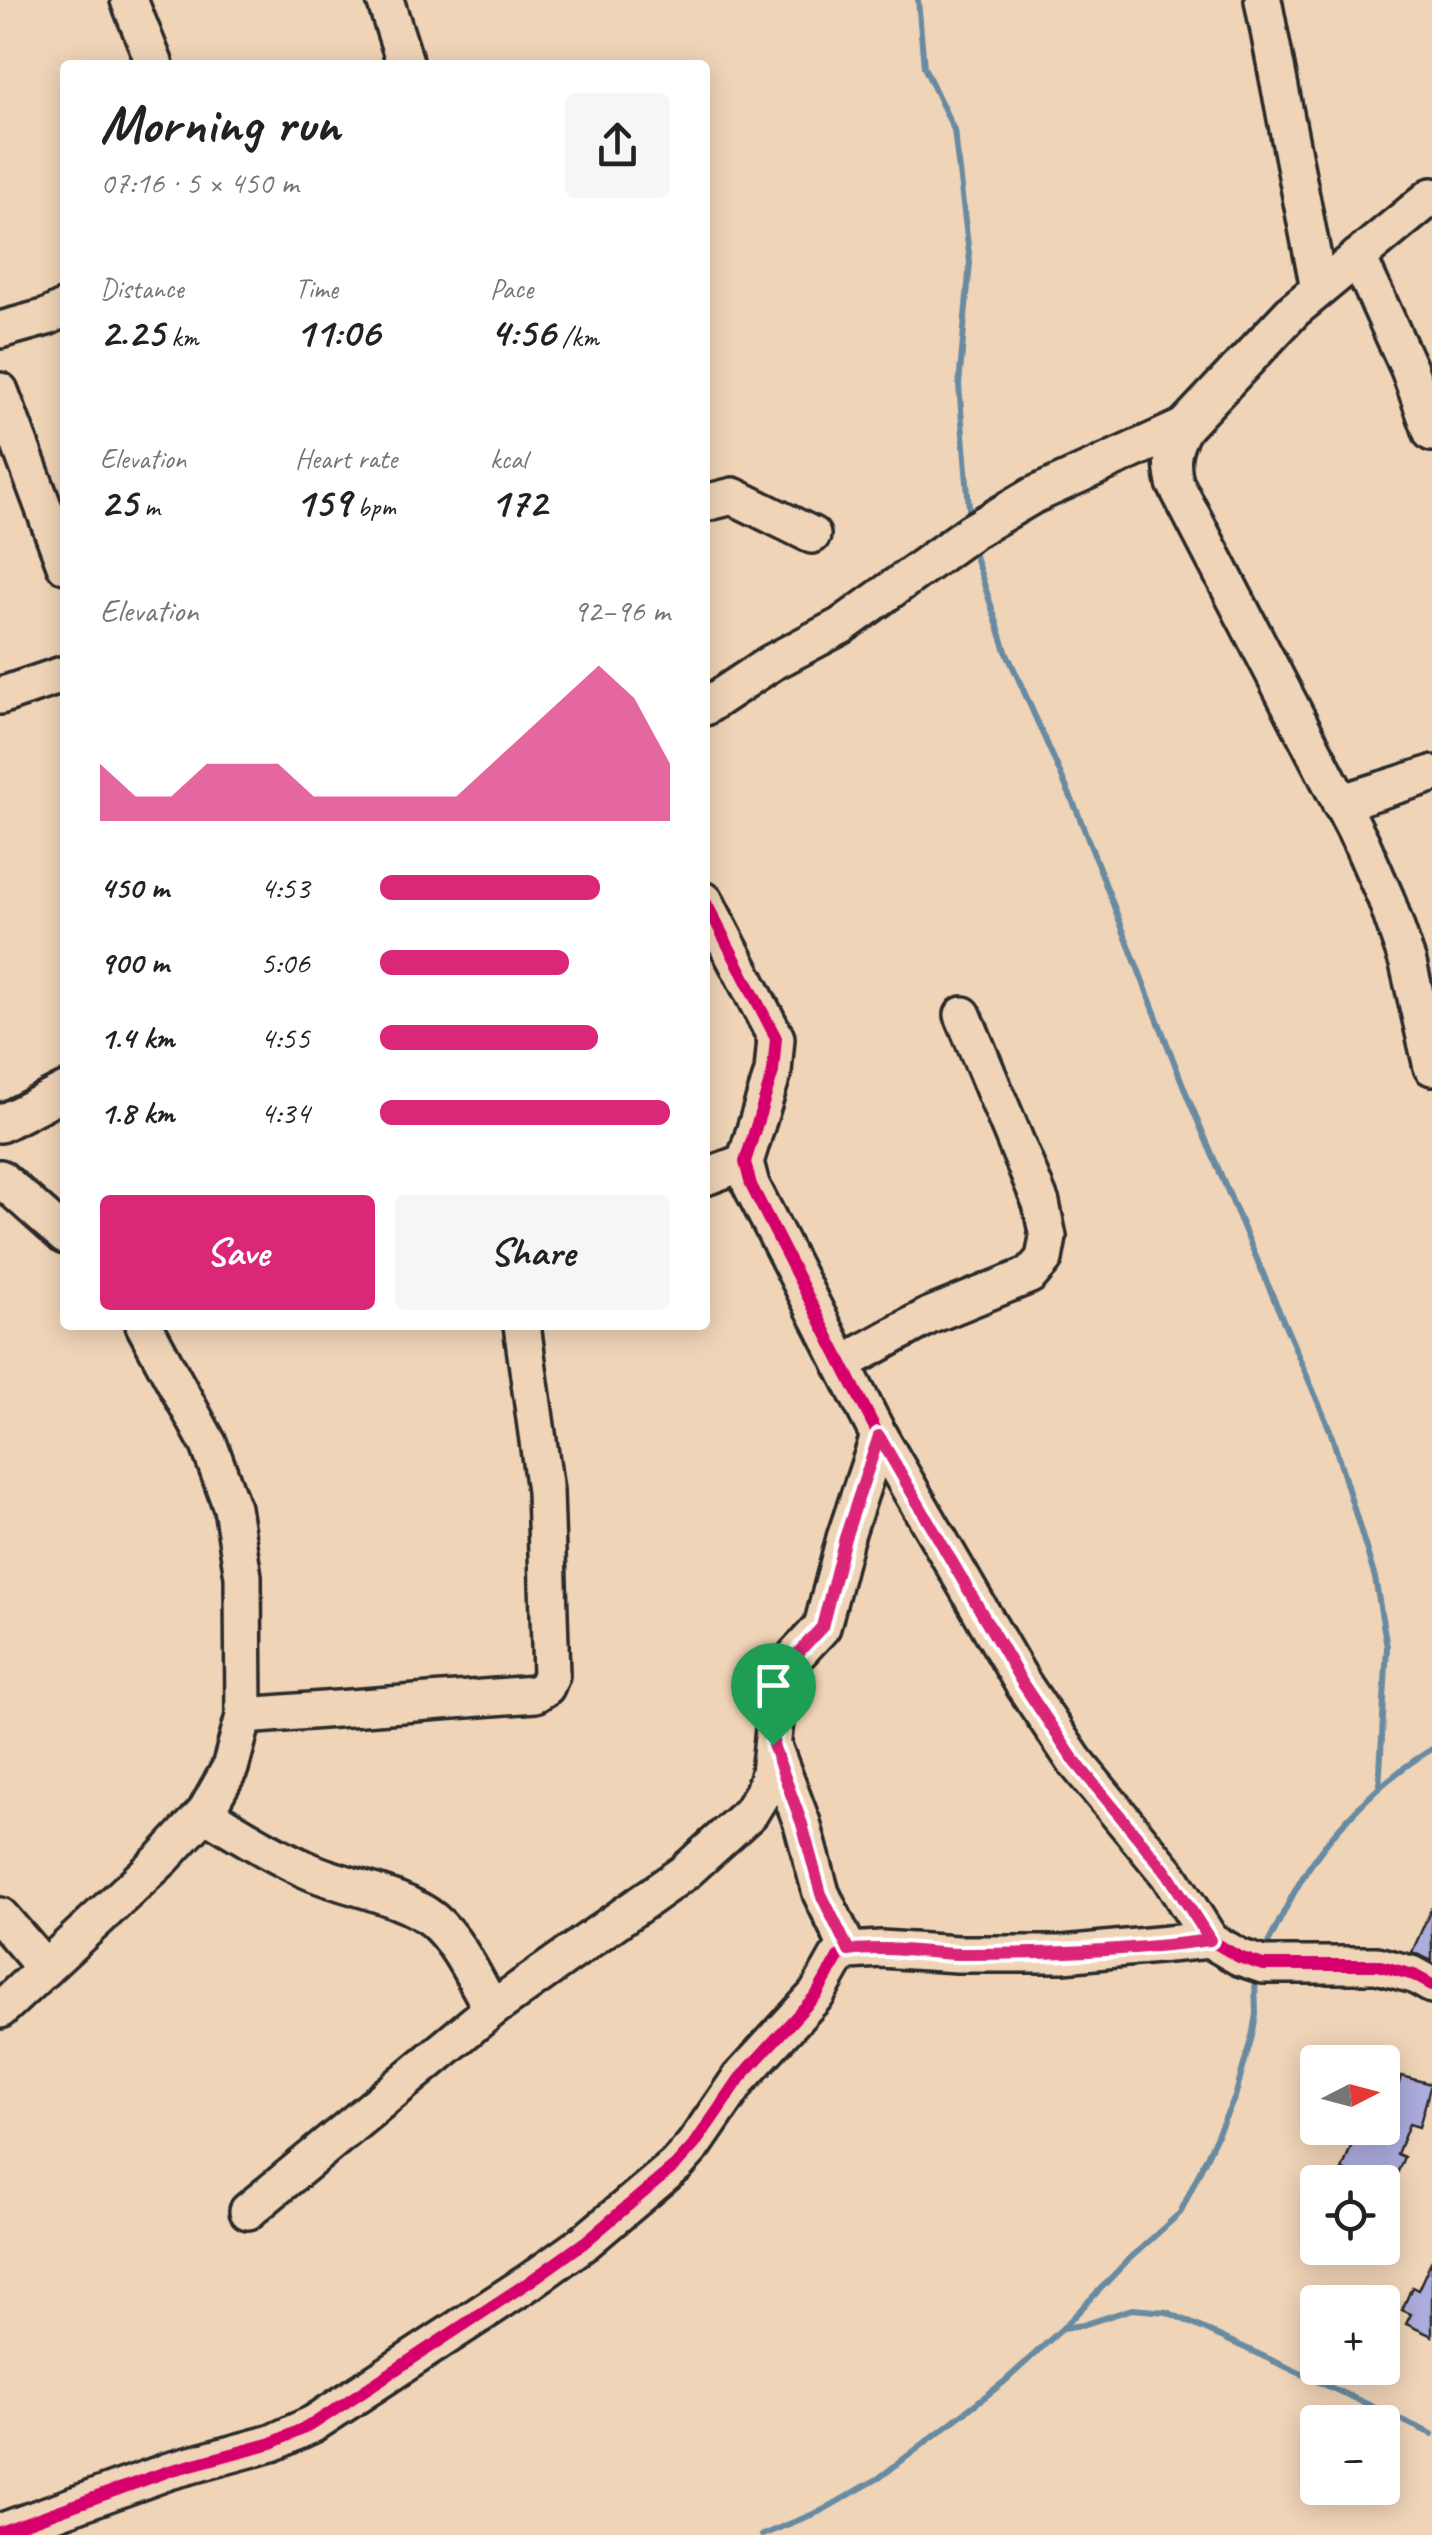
<!DOCTYPE html>
<meta charset="utf-8">
<style>
body{margin:0;font-family:Caveat,sans-serif;background:#f6f6f6;color:#222;height:100vh;display:flex;flex-direction:column;font-size:38px;white-space:nowrap}
*{box-sizing:border-box;margin:0}
p{font-size:32px;color:#767676}
.icon{flex:none;width:55px;height:55px;fill:none;stroke:currentColor;stroke-width:2;stroke-linecap:round;stroke-linejoin:round}
.map{position:relative;flex:1;overflow:hidden}
.panel{position:absolute;left:60px;top:60px;width:650px;height:1270px;display:flex;flex-direction:column;background:#fff;border-radius:10px;box-shadow:0 5px 25px #0003}
.panel>*{flex:none}
.needle{width:65px;rotate:84deg}
.tools{position:absolute;left:1300px;top:2045px;display:grid;gap:20px}
.tools a{display:grid;place-items:center;width:100px;height:100px;border-radius:10px;background:#fff;box-shadow:0 5px 25px #0003;font-size:50px}
.pin{position:absolute;display:grid;place-items:center;width:85px;height:85px;color:#fff;margin:-102px -42px;border-radius:50% 50% 50% 0;rotate:-45deg;box-shadow:0 0 10px #0007}
.pin .icon{rotate:45deg}
.round{display:grid;place-items:center;flex:none;width:105px;height:105px;border-radius:10px;background:#f6f6f6}
.overview{display:flex;align-items:center;justify-content:space-between;height:170px;padding:0 40px}
h1{font-size:55px;font-weight:700;line-height:75px}
.stats{display:grid;grid-template-columns:repeat(3,1fr);gap:15px;height:170px;padding:10px 40px}
.stats div{display:grid;align-content:center}
.stats b{font-size:42px;font-weight:700}
.stats small{font-size:28px;font-weight:400}
.stats p{font-size:28px}
.chart{height:280px;padding:20px 40px}
.chart p{display:flex;justify-content:space-between}
.chart svg{width:100%;height:180px;margin-top:10px;fill:#db2777;opacity:.7}
.primary-button{display:flex;gap:20px;margin-top:auto;padding:20px 40px}
.primary-button a{flex:1;height:115px;border-radius:10px;background:#db2777;color:#fff;font-size:40px;font-weight:700;line-height:115px;text-align:center}
.primary-button a+a{background:#f6f6f6;color:#222}
ul{padding:0 40px;list-style:none;font-size:32px}
li{display:grid;grid-template-columns:160px 120px 1fr;align-items:center;height:75px}
li i{height:25px;border-radius:12px;background:#db2777}
.map>svg:first-child{display:block}
.lines{fill:none;stroke-linecap:round;stroke-linejoin:round}
.stream{stroke:#688ba2;stroke-width:6}
.building{fill:#acacdd;stroke:#2b2b2b;stroke-width:2.5}
.minor-casing{stroke:#2b2b2b;stroke-width:42}
.minor{stroke:#f0d4b7;stroke-width:35}
.cycleway-casing{stroke:#f0d4b7;stroke-width:19}
.cycleway{stroke:#d6006c;stroke-width:12}
.route-casing{stroke:#fff;stroke-width:20}
.route{stroke:#db2777;stroke-width:12}
</style>
<div class="map">
<svg width="1432" height="2535" viewBox="0 0 1432 2535">
<rect width="100%" height="100%" fill="#f0d4b7"/>
<filter id="ink" filterUnits="userSpaceOnUse"><feTurbulence type="fractalNoise" baseFrequency=".01" numOctaves="2"/><feDisplacementMap in="SourceGraphic" scale="20" xChannelSelector="R" yChannelSelector="G"/><feConvolveMatrix kernelMatrix="1 2 1 2 8 2 1 2 1" color-interpolation-filters="sRGB"/></filter>
<g filter="url(#ink)">
<g class="lines">
<g class="stream">
<path d="M918,0l6,67 30,63 16,132 -11,123 11,135"/>
<path d="M972,547l34,104 71,160 111,287 142,332 45,148 12,69 -8,142"/>
<path d="M1263,1953c15,-28 28,-58 45,-84 30,-46 77,-92 124,-120"/>
<path d="M1063,2328l20,-3 49,-16 35,3 265,122"/>
<path d="M762,2535l59,-24 58,-33 125,-96 59,-54 64,-67 53,-48 55,-116 18,-65 3,-18 -1,-34 4,-6"/>
</g>
</g>
<g class="building">
<path d="M1432,1907v54l-20,-9z"/>
<path d="M1401,2076l30,8 -12,43 -10,-3 -12,30 7,3 -13,32 -9,-3v-4l-40,-12 13,-34 10,4 2,-5 16,6z"/>
<path d="M1432,2259v77l-26,-12 5,-10 -9,-4 10,-23 6,3z"/>
</g>
<g class="lines">
<g class="minor-casing">
<g id="minor">
<path d="M129,0l26,65"/>
<path d="M385,0l21,65"/>
<path d="M1263,0l56,289"/>
<path d="M1432,196l-138,114 -110,117c-12,20 -14,34 -9,56l186,359 25,57 22,64 24,104"/>
<path d="M1358,257l51,112 23,64"/>
<path d="M0,330l47,-13 18,-9"/>
<path d="M0,391l65,174"/>
<path d="M705,503l28,-7 79,39"/>
<path d="M0,696l65,-22"/>
<path d="M705,707l66,-44 70,-37 130,-94 61,-36 152,-69"/>
<path d="M1340,803l92,-29"/>
<path d="M705,901l71,137 -3,34 -28,90 6,23 128,251 144,248 51,76 94,114 42,66 29,17 24,8h114l37,10 18,10"/>
<path d="M0,1124l65,-33"/>
<path d="M705,1177l40,-15"/>
<path d="M0,1178l65,58"/>
<path d="M842,1364l87,-48 101,-41 14,-16 4,-22 -7,-34 -78,-188"/>
<path d="M244,1716l291,-22 11,-7 5,-12 -6,-184 -23,-166"/>
<path d="M773,1746l29,77 19,70 28,58"/>
<path d="M205,1813c35,21 69,43 107,59 35,15 92,24 121,48 26,22 42,60 59,89"/>
<path d="M0,1916l45,52"/>
<path d="M0,2010l163,-152 42,-45 25,-45 14,-52 -1,-140 -11,-68 -23,-63 -65,-120"/>
<path d="M248,2211l244,-202 193,-137 65,-59 13,-21 6,-19 9,-78 7,-21 11,-19 26,-28 23,-89 34,-102"/>
<path d="M0,2532l169,-61 103,-28 41,-19 216,-142 56,-40 91,-77 18,-20 46,-67 77,-84 21,-37 11,-6 32,-2 76,5h106l147,-14"/>
</g>
</g>
<use href="#minor" class="minor"/>
<g class="cycleway-casing">
<g id="cycleway">
<path d="M705,901l71,137 -3,34 -28,90 6,23 128,251 144,248 51,76 94,114 42,66 29,17 24,8h114l37,10 18,10"/>
<path d="M0,2532l169,-61 103,-28 41,-19 216,-142 56,-40 91,-77 18,-20 46,-67 77,-84 21,-37 11,-6 32,-2 76,5h106l147,-14"/>
</g>
</g>
<use href="#cycleway" class="cycleway"/>
</g>
</g>
<g class="lines" filter="url(#ink)">
<g class="route-casing">
<path id="route" d="M879,1436l144,248 51,76 94,114 42,66c-82,11 -163,14 -246,14 -38,0 -77,-9 -115,-3l-28,-57 -19,-70 -29,-79 5,-50 6,-21 12,-19 26,-28 23,-89z"/>
</g>
<use href="#route" class="route"/>
</g>
</svg>
<div class="tools">
<a><svg class="needle" viewBox="-14 -14 28 28"><path d="M0-13l5 13h-10z" fill="#e53935"/><path d="M0 13l5-13h-10z" fill="#767676"/></svg></a>
<a><svg class="icon" aria-label="locate" viewBox="0 0 24 24"><circle cx="12" cy="12" r="6"/><path d="M12 2v4M12 18v4M2 12h4M18 12h4"/></svg></a>
<a>+</a>
<a>−</a>
</div>
<div class="pin" style="left:773px;top:1745px;background:#1e9e55"><svg class="icon" aria-label="arrive" viewBox="0 0 24 24"><path d="M6 21V4h12l-3 4 3 4H6"/></svg></div>
<section class="panel">
<div class="overview"><div><h1>Morning run</h1><p>07:16 · 5 × 450 m</p></div><a class="round"><svg class="icon" aria-label="share" viewBox="0 0 24 24"><path d="M12 15V3M7 8l5-5 5 5M5 13v7h14v-7"/></svg></a></div>
<div class="stats">
<div><p>Distance</p><b>2.25<small> km</small></b></div>
<div><p>Time</p><b>11:06</b></div>
<div><p>Pace</p><b>4:56<small> /km</small></b></div>
</div>
<div class="stats">
<div><p>Elevation</p><b>25<small> m</small></b></div>
<div><p>Heart rate</p><b>159<small> bpm</small></b></div>
<div><p>kcal</p><b>172</b></div>
</div>
<div class="chart"><p><span>Elevation</span>92–96 m</p>
<svg viewBox="0 0 160 44" preserveAspectRatio="none"><path d="M0 44V30L10 38L20 38L30 30L40 30L50 30L60 38L70 38L80 38L90 38L100 38L110 30L120 22L130 14L140 6L150 14L160 30V44z"/></svg>
</div>
<ul>
<li><b>450 m</b>4:53<i style="width:76%"></i></li>
<li><b>900 m</b>5:06<i style="width:65%"></i></li>
<li><b>1.4 km</b>4:55<i style="width:75%"></i></li>
<li><b>1.8 km</b>4:34<i style="width:100%"></i></li>
</ul>
<div class="primary-button"><a>Save</a><a>Share</a></div>
</section>
</div>
